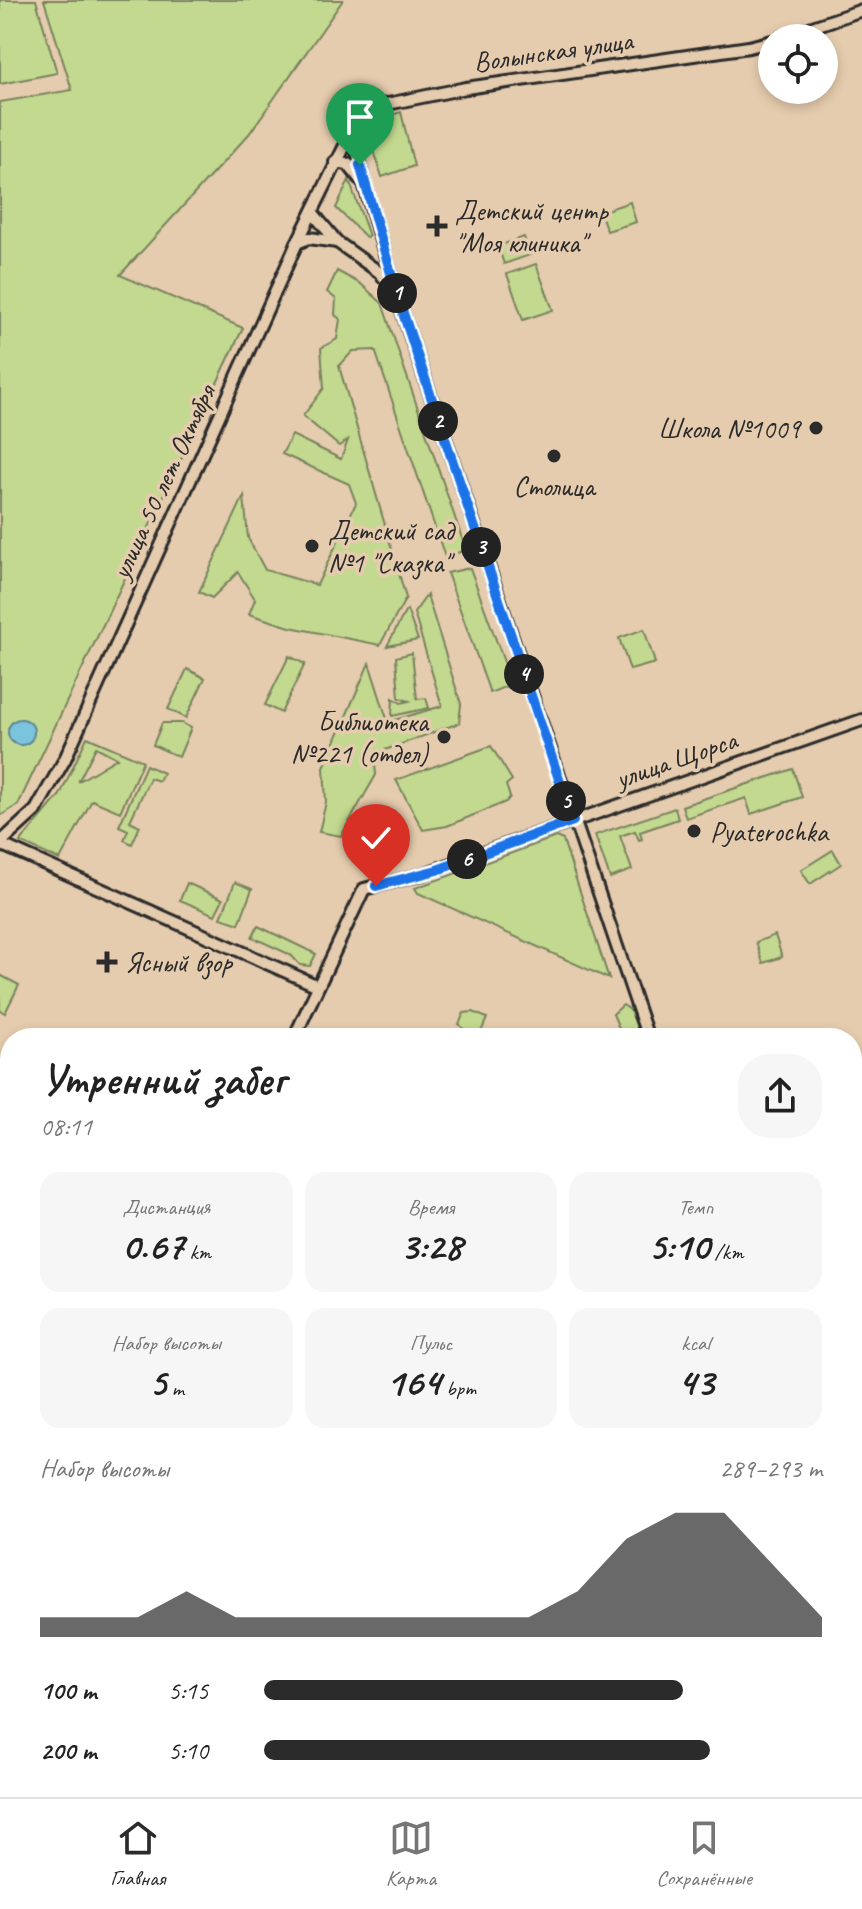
<!DOCTYPE html>
<html lang="ru">
<meta charset="utf-8">
<style>
body{margin:0;font-family:Caveat,sans-serif;background:#f6f6f6;color:#222;height:100vh;display:flex;flex-direction:column;font-size:30px;white-space:nowrap}
*{box-sizing:border-box;margin:0}
p{font-size:26px;color:#767676}
.icon{flex:none;width:44px;height:44px;fill:none;stroke:currentColor;stroke-width:2;stroke-linecap:round;stroke-linejoin:round}
.map{position:relative;flex:1;overflow:hidden}
.drawer{position:absolute;left:0px;top:1028px;width:862px;height:770px;display:flex;flex-direction:column;background:#fff;border-radius:32px 32px 0 0;box-shadow:0 4px 12px #0003}
.drawer>*{flex:none}
.tools{position:absolute;left:758px;top:24px;display:grid;gap:16px}
.tools a{display:grid;place-items:center;width:80px;height:80px;border-radius:50%;background:#fff;box-shadow:0 4px 12px #0003;font-size:40px}
.pin{position:absolute;display:grid;place-items:center;width:68px;height:68px;color:#fff;margin:-82px -34px;border-radius:50% 50% 50% 0;rotate:-45deg;box-shadow:0 0 8px #0007}
.pin .icon{rotate:45deg}
.km{position:absolute;width:40px;height:40px;margin:-20px;border-radius:50%;background:#222;color:#fff;font-size:22px;line-height:40px;text-align:center}
.round{display:grid;place-items:center;flex:none;width:84px;height:84px;border-radius:32px;background:#f6f6f6}
.summary{display:flex;align-items:center;justify-content:space-between;height:136px;padding:0 40px}
h1{font-size:44px;font-weight:800;line-height:60px}
.stats{display:grid;grid-template-columns:repeat(3,1fr);gap:12px;height:136px;padding:8px 40px}
.stats div{display:grid;align-content:center;border-radius:20px;background:#f6f6f6;text-align:center}
.stats b{font-size:40px;font-weight:800}
.stats small{font-size:22px;font-weight:400}
.stats p{font-size:22px}
.chart{height:224px;padding:16px 40px}
.chart p{display:flex;justify-content:space-between}
.chart svg{width:100%;height:144px;margin-top:8px;fill:#2b2b2b;opacity:.7}
ul{padding:0 40px;list-style:none;font-size:26px}
li{display:grid;grid-template-columns:128px 96px 1fr;align-items:center;height:60px}
li i{height:20px;border-radius:10px;background:#2b2b2b}
.tab-bar{display:flex;justify-content:space-around;align-items:center;height:112px;border-top:2px solid #e0e0e0;background:#fff;font-size:22px;color:#767676}
.tab-bar a{display:grid;justify-items:center;gap:4px}
.tab-bar .active{color:#2b2b2b}
.map>svg:first-child{display:block}
.green{fill:#c3d98f;stroke:#77825d;stroke-width:2;fill-rule:evenodd}
.water{fill:#7cc3dd;stroke:#5c8696;stroke-width:2}
.lines{fill:none;stroke-linecap:round;stroke-linejoin:round}
.minor-casing{stroke:#2b2b2b;stroke-width:16}
.minor{stroke:#e6ccae;stroke-width:10}
.route-casing{stroke:#fff;stroke-width:16}
.route{stroke:#1a73e8;stroke-width:10}
.poi-dot{fill:#2b2b2b;stroke:#e6ccae;stroke-width:3}
.labels{text-anchor:middle;dominant-baseline:central;stroke-width:7;stroke-linejoin:round;paint-order:stroke}
.street-label{font-size:28px;fill:#2b2b2b;stroke:#e6ccae}
.poi-label{font-size:28px;fill:#2b2b2b;stroke:#e6ccae;text-anchor:start}
</style>
<div class="map">
<svg width="862" height="1797" viewBox="0 0 862 1797">
<rect width="100%" height="100%" fill="#e6ccae"/>
<filter id="ink" filterUnits="userSpaceOnUse"><feTurbulence type="fractalNoise" baseFrequency=".0125" numOctaves="2"/><feDisplacementMap in="SourceGraphic" scale="16" xChannelSelector="R" yChannelSelector="G"/><feConvolveMatrix kernelMatrix="1 2 1 2 8 2 1 2 1" color-interpolation-filters="sRGB"/></filter>
<g filter="url(#ink)">
<g class="green">
<path d="M0,0h36l21,73 -57,11z"/>
<path d="M44,0h299l-94,134 -129,141 123,53 -225,477 -18,11v-714l72,-12z"/>
<path d="M401,112l13,54 -32,11 -13,-43 4,-13z"/>
<path d="M349,180l20,56 -3,1 -30,-29z"/>
<path d="M630,202l6,20 -29,9 -7,-19z"/>
<path d="M524,237l6,18 -26,9 -6,-18z"/>
<path d="M536,264l17,46 -30,10 -16,-46z"/>
<path d="M337,271l24,13 21,19 84,247 -21,7 -70,-207 -22,1 -14,15 67,232 -26,47 -90,-18 -41,-13 6,-15 -17,-27 -26,26 -13,-6 45,-96 4,42 17,32 52,15 39,-82 -7,-19 -67,-30 10,-19 49,24 7,-19 -9,6 -36,-30 21,-28 -3,-40 16,-9 3,-20 -5,-4 1,-16 -9,-7z"/>
<path d="M470,568l42,116 -22,9 -43,-120z"/>
<path d="M427,595l34,109 -2,19 -85,31 2,21 -35,61 -22,-4 7,-30 -2,-35 45,-104 19,59 54,-16 -28,-93z"/>
<path d="M407,610l11,30 -31,6 18,-34z"/>
<path d="M644,629l11,34 -25,7 -11,-32z"/>
<path d="M412,653l5,46 9,-1 3,10 -37,8 1,-18 8,5 8,-2 -10,-3 -3,-41z"/>
<path d="M289,656l16,8 -24,49 -16,-8z"/>
<path d="M187,669l18,9 -19,40 -18,-9z"/>
<path d="M162,723h20l9,5 -12,29 -26,-12z"/>
<path d="M87,737l56,24 -23,51 -28,-12 -32,60 -40,-18 40,-47zM96,747l21,11 -38,23v-1z"/>
<path d="M491,746l21,34 -6,5 4,12 -4,5 -59,24 -24,4 -27,-50z"/>
<path d="M146,765l17,8 -4,8 -9,-3 -20,43 10,5 -8,18 -8,-4 4,-10 -9,-4z"/>
<path d="M793,769l9,28 -51,17 -5,-16 -60,20 -4,-12z"/>
<path d="M675,808l3,11 -38,13 2,7 -3,1 -4,-9 -15,5 12,34 -22,8 -15,-43z"/>
<path d="M556,837l7,3 46,139 -191,-86 -3,-5z"/>
<path d="M833,850l8,14 -31,20 -9,-14z"/>
<path d="M235,882l17,7 -13,35 -18,-6z"/>
<path d="M187,883l36,16 -8,16 -35,-15z"/>
<path d="M258,926l58,28 -6,12 -10,-1 -9,-10 -39,-18z"/>
<path d="M775,935l7,22 -19,6 -7,-21z"/>
<path d="M0,975l19,10 -14,28 -5,-3z"/>
<path d="M623,1005l7,5 11,28h-18l-10,-24z"/>
<path d="M473,1012l14,6 -8,19 -14,-6 -6,-7 5,-11z"/>
<path d="M852,1160c10,30 10,102 0,128z"/>
<path d="M249,1788h106l-3,4 5,5h-112z"/>
<path d="M376,1788h57l-8,9h-57z"/>
</g>
<circle class="water" cx="21" cy="732" r="13"/>
<g class="lines">
<g class="minor-casing">
<g id="minor">
<path d="M780,38l82,-28"/>
<path d="M352,128l13,59 35,118 248,733"/>
<path d="M335,162l13,2 14,18"/>
<path d="M313,213l24,29 42,30 13,14"/>
<path d="M297,243l12,-5 28,4"/>
<path d="M0,843l36,-33 29,-51 232,-516 66,-134 103,-21 283,-41 23,-6"/>
<path d="M0,844l318,142"/>
<path d="M294,1038l70,-149 59,-15 439,-154"/>
<path d="M852,1639l10,29"/>
<path d="M0,1692l10,-22"/>
</g>
</g>
<use href="#minor" class="minor"/>
</g>
</g>
<g class="lines" filter="url(#ink)">
<g class="route-casing">
<path id="route" d="M360,165l38,133 175,523 -136,49 -61,16"/>
</g>
<use href="#route" class="route"/>
</g>
<g class="poi-dot">
<path d="M433 214h8v8h8v8h-8v8h-8v-8h-8v-8h8z"/>
<circle cx="816" cy="428" r="8"/>
<circle cx="554" cy="456" r="8"/>
<circle cx="312" cy="546" r="8"/>
<circle cx="444" cy="737" r="8"/>
<circle cx="694" cy="831" r="8"/>
<path d="M103 950h8v8h8v8h-8v8h-8v-8h-8v-8h8z"/>
</g>
<g class="labels">
<g class="street-label">
<text transform="translate(553 51) rotate(-8)">Волынская улица</text>
<text transform="translate(163 482) rotate(-65)">улица 50 лет Октября</text>
<text transform="translate(676 759) rotate(-19)">улица Щорса</text>
</g>
<g class="poi-label">
<text x="455" y="210">Детский центр<tspan x="455" dy="32">"Моя клиника"</tspan></text>
<text x="800" y="428" text-anchor="end">Школа №1009</text>
<text x="554" y="486" text-anchor="middle">Столица</text>
<text x="328" y="530">Детский сад<tspan x="328" dy="32">№1 "Сказка"</tspan></text>
<text x="428" y="721" text-anchor="end">Библиотека<tspan x="428" dy="32">№221 (отдел)</tspan></text>
<text x="710" y="831">Pyaterochka</text>
<text x="125" y="962">Ясный взор</text>
</g>
</g>
</svg>
<div class="tools">
<a><svg class="icon" aria-label="locate" viewBox="0 0 24 24"><circle cx="12" cy="12" r="6"/><path d="M12 2v4M12 18v4M2 12h4M18 12h4"/></svg></a>
</div>
<div class="pin" style="left:360px;top:165px;background:#1e9e55"><svg class="icon" aria-label="arrive" viewBox="0 0 24 24"><path d="M6 21V4h12l-3 4 3 4H6"/></svg></div>
<div class="pin" style="left:376px;top:886px;background:#d93025"><svg class="icon" aria-label="check" viewBox="0 0 24 24"><path d="M5 12l5 5 9-10"/></svg></div>
<b class="km" style="left:397px;top:293px">1</b>
<b class="km" style="left:438px;top:421px">2</b>
<b class="km" style="left:481px;top:547px">3</b>
<b class="km" style="left:524px;top:674px">4</b>
<b class="km" style="left:566px;top:801px">5</b>
<b class="km" style="left:467px;top:859px">6</b>
<section class="drawer">
<div class="summary"><div><h1>Утренний забег</h1><p>08:11</p></div><a class="round"><svg class="icon" aria-label="share" viewBox="0 0 24 24"><path d="M12 15V3M7 8l5-5 5 5M5 13v7h14v-7"/></svg></a></div>
<div class="stats">
<div><p>Дистанция</p><b>0.67<small> km</small></b></div>
<div><p>Время</p><b>3:28</b></div>
<div><p>Темп</p><b>5:10<small> /km</small></b></div>
</div>
<div class="stats">
<div><p>Набор высоты</p><b>5<small> m</small></b></div>
<div><p>Пульс</p><b>164<small> bpm</small></b></div>
<div><p>kcal</p><b>43</b></div>
</div>
<div class="chart"><p><span>Набор высоты</span>289–293 m</p>
<svg viewBox="0 0 160 44" preserveAspectRatio="none"><path d="M0 44V38L10 38L20 38L30 30L40 38L50 38L60 38L70 38L80 38L90 38L100 38L110 30L120 14L130 6L140 6L150 22L160 38V44z"/></svg>
</div>
<ul>
<li><b>100 m</b>5:15<i style="width:75%"></i></li>
<li><b>200 m</b>5:10<i style="width:80%"></i></li>
</ul>
</section>
</div>
<nav class="tab-bar">
<a class="active"><svg class="icon" aria-label="home" viewBox="0 0 24 24"><path d="M3 11l9-7 9 7M6 9v11h12V9"/></svg>Главная</a>
<a><svg class="icon" aria-label="map" viewBox="0 0 24 24"><path d="M3 6l6-2 6 2 6-2v14l-6 2-6-2-6 2zM9 4v14M15 6v14"/></svg>Карта</a>
<a><svg class="icon" aria-label="saved" viewBox="0 0 24 24"><path d="M7 4h10v16l-5-4-5 4z"/></svg>Сохранённые</a>
</nav>
